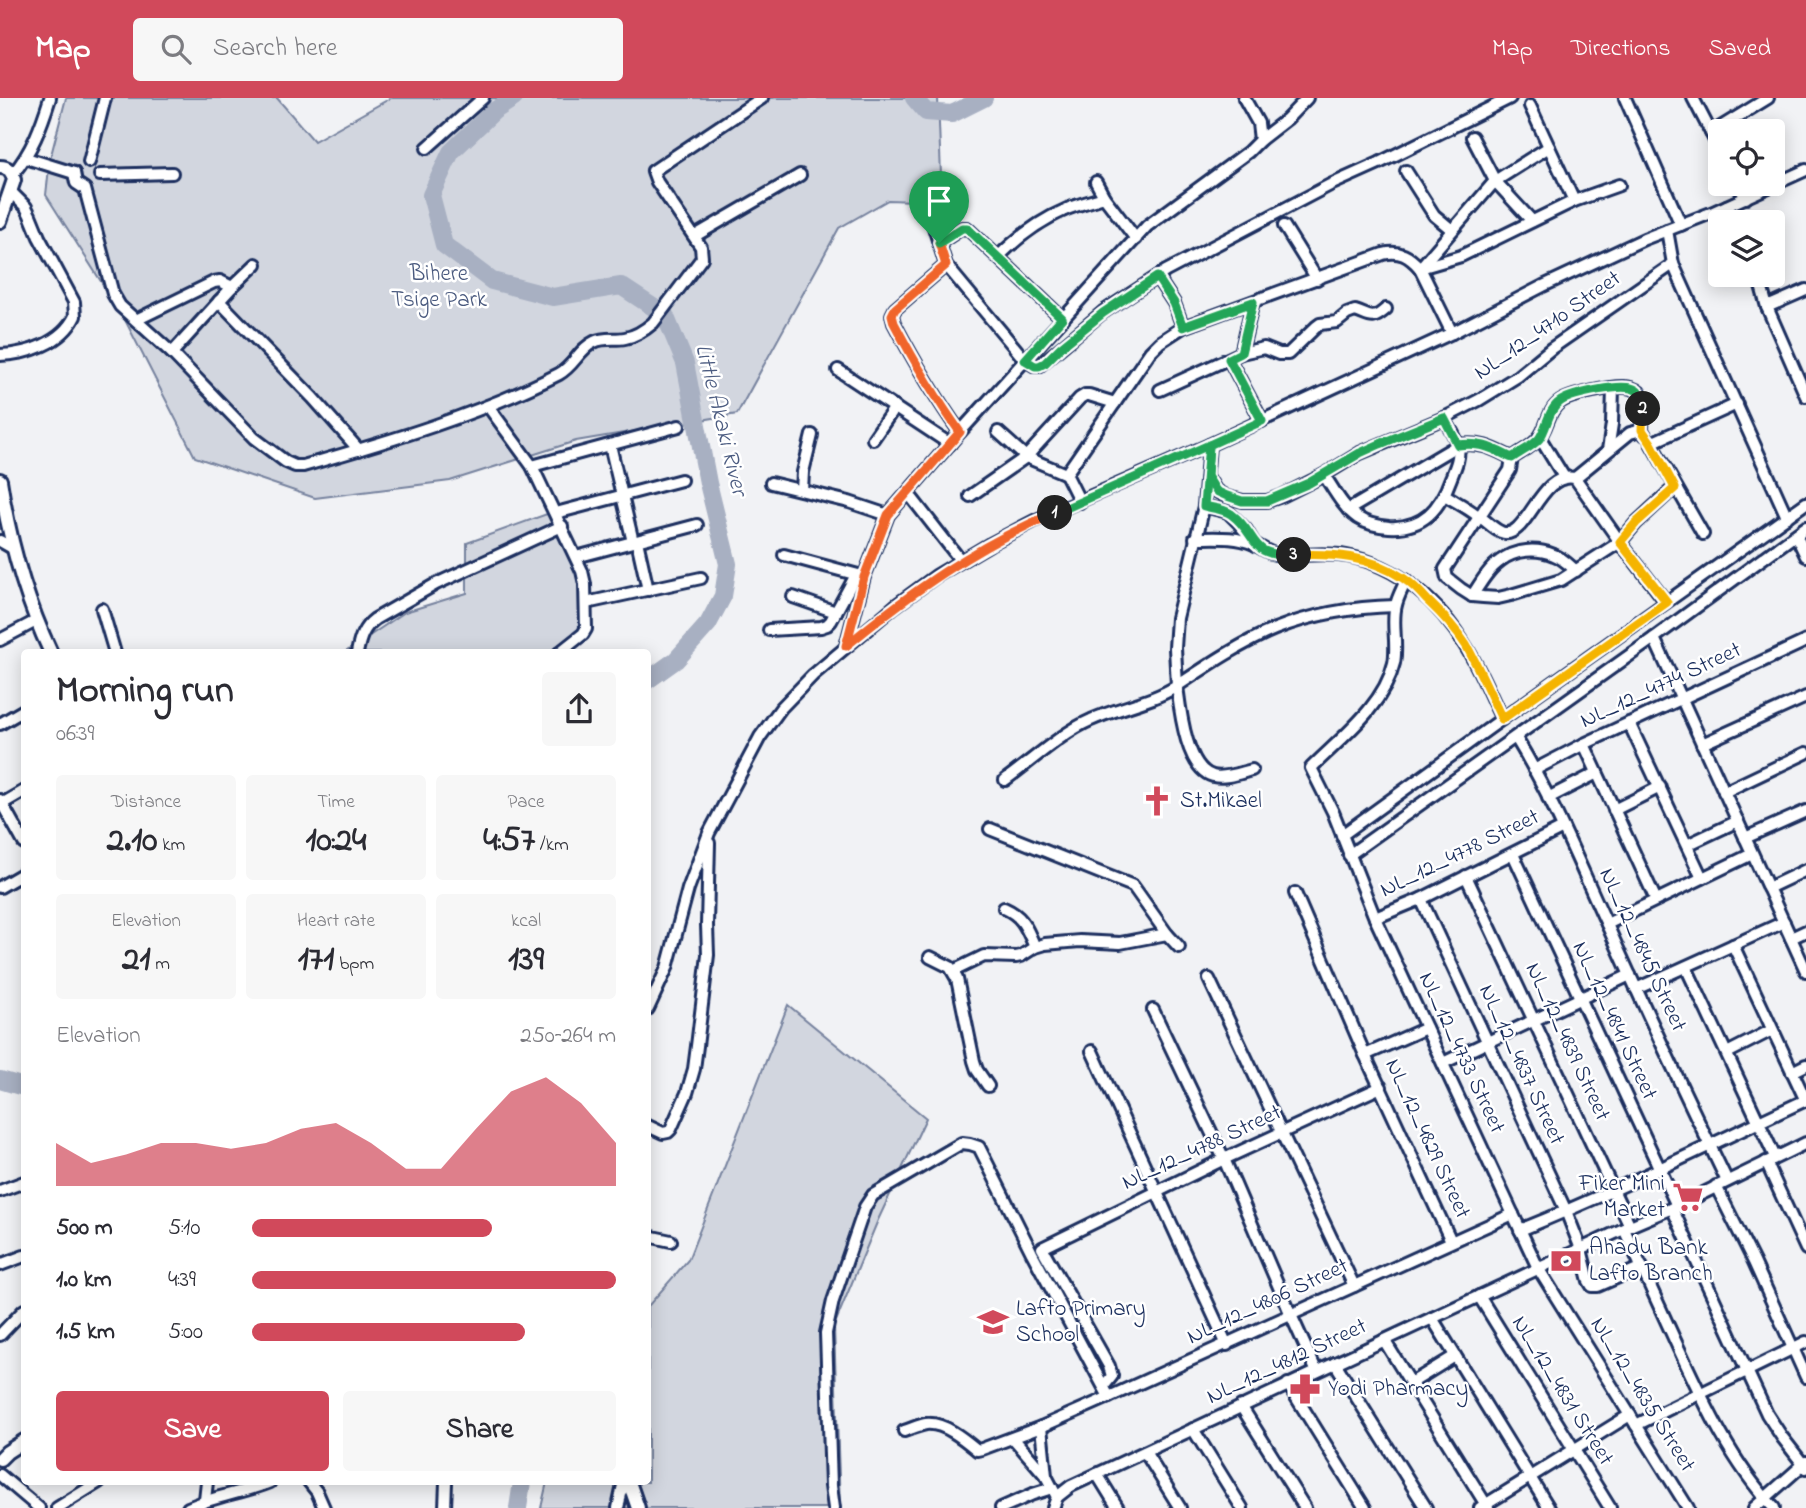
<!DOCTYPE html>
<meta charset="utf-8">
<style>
body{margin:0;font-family:"Indie Flower",sans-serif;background:#f7f7f7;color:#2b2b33;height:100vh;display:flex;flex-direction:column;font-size:26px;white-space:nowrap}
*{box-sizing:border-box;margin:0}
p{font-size:23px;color:#7c7c81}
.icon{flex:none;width:38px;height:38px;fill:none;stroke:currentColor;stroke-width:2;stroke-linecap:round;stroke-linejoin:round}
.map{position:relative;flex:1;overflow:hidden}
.sheet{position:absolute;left:21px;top:551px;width:630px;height:836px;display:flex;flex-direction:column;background:#fff;border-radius:7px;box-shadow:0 4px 18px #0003}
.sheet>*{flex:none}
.fabs{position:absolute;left:1708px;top:21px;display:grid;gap:14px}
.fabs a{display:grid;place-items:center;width:77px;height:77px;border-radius:7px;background:#fff;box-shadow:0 4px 18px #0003;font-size:35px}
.pin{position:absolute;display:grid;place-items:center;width:60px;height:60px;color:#fff;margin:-72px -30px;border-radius:50% 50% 50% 0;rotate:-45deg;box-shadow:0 0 7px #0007}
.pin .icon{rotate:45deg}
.km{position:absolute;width:35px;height:35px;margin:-18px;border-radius:50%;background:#222;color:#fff;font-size:19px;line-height:35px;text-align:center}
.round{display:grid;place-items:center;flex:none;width:74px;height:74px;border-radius:7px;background:#f7f7f7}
.head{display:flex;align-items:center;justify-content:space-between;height:119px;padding:0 35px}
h1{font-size:38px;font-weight:700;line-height:52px}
.metrics{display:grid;grid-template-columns:repeat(3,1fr);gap:10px;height:119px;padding:7px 35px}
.metrics div{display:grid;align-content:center;border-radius:7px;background:#f7f7f7;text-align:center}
.metrics b{font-size:35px;font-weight:700}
.metrics small{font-size:19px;font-weight:400}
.metrics p{font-size:19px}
.chart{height:196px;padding:14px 35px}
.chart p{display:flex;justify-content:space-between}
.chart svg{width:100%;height:126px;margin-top:7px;fill:#d1495b;opacity:.7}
.action{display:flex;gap:14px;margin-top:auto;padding:14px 35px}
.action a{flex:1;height:80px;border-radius:7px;background:#d1495b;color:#fff;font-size:28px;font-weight:700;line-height:80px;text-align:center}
.action a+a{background:#f7f7f7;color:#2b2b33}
ul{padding:0 35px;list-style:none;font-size:23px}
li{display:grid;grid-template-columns:112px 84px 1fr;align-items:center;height:52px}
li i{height:18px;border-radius:9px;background:#d1495b}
header{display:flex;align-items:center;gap:42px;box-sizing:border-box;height:98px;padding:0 35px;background:#d1495b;color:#fff}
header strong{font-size:33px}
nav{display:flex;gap:38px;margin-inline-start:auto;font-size:24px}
.search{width:490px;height:63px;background:#f7f7f7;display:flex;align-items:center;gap:18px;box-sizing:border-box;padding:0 24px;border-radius:7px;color:#7c7c81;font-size:26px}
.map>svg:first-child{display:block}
.green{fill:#d2d6df;stroke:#76829e;stroke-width:2}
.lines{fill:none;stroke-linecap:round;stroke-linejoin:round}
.river{stroke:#a8b0c2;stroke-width:18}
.minor-casing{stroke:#1b2f5e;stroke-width:16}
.major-casing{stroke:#1b2f5e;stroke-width:18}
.minor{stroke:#fff;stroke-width:10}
.major{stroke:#fff;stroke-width:12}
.split-1-casing{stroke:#fff;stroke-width:14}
.split-2-casing{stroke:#fff;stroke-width:14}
.split-3-casing{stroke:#fff;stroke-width:14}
.split-4-casing{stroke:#fff;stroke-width:14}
.split-1{stroke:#f0652b;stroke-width:9}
.split-2{stroke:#22a559;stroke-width:9}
.split-3{stroke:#f5b400;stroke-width:9}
.split-4{stroke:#22a559;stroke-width:9}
.labels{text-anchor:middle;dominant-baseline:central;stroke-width:5;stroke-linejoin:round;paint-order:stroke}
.park-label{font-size:23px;fill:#49597e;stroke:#fff}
.street-label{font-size:23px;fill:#1b2f5e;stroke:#fff}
.poi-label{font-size:23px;fill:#1b2f5e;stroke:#fff;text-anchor:start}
.water-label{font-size:24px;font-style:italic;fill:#4c5c81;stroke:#fff}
</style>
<header>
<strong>Map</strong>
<div class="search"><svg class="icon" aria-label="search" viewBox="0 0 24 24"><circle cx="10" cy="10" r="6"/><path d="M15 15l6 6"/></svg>Search here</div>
<nav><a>Map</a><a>Directions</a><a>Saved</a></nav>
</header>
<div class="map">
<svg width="1806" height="1410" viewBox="0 0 1806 1410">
<rect width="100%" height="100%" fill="#f1f2f5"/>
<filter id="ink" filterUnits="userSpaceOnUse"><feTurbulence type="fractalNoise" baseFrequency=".0143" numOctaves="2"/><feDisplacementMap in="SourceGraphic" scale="14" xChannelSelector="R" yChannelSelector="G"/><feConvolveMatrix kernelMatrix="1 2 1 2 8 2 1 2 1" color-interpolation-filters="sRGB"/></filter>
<g filter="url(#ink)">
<g class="green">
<path d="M66,0h211l37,43 77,-43h547l4,104 -54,-2 -49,28 -102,186 -161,27 -126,40 -135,17 -120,-41 -72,-141 -77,-121 4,-36z"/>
<path d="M558,412l29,58 1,56 -39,29h-205l61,-41 62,-19v-50z"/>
<path d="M788,907l138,113 -48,102 -44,106 6,182h-299l6,-26h101v-176l40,-46z"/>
</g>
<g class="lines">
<g class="river">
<path d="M514,0l-20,13 -43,41 -20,43 13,50 48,36 61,16 68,-11 44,29 20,48 23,120 20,81 -5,32 -15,28 -32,36 -28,20"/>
<path d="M914,0l12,14 26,2 32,-16"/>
<path d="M0,982l24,7"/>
<path d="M518,1410l4,-26"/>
</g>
<g class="minor-casing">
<g id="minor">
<path d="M1244,0l14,25 2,17"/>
<path d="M1625,0l56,127"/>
<path d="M1693,0l27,52"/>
<path d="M1530,8l44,95"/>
<path d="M1711,35l57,-35"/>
<path d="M427,50l56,-50"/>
<path d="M26,60l48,15"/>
<path d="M89,64l16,-64"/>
<path d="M1406,73l28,44 18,15"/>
<path d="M74,75l2,10 9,6 28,105 7,12 52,47 82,85 32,24 9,4h8c87,-25 175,-51 256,-92 15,-8 20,-25 35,-32 10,-5 21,-2 31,-4 11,-2 20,-8 28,-15l49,-65 -1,-11 -44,-65 -4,-11 109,-73"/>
<path d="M13,76c19,-23 28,-47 37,-76"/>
<path d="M100,77l72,-2"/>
<path d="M1096,84l8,15 32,42"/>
<path d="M1738,86l8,14"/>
<path d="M1727,108l8,16"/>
<path d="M932,113l2,16 5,16"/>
<path d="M1532,123l-37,-40 54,-34"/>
<path d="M1284,128l33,53"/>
<path d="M1667,132l6,34 114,253"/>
<path d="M695,138l105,-61"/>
<path d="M998,159c20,-20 43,-37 69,-48 12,-5 25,-8 37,-12"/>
<path d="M946,167l-51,44 -3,6 2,8c20,38 41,74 66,109"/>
<path d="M1420,170l41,-12 113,-55 45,-16"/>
<path d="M1420,170l75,-87 -23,-44"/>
<path d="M1758,177l9,32 39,89"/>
<path d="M1157,179l17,26 9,24"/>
<path d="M219,203l94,97 46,52"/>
<path d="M1767,209l39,-17"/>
<path d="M1062,220l-95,-90h-5l-23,15 7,22 79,95 10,6h4l64,-54 63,-41 164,-86 49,-22 131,-65"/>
<path d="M136,222l78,-38 6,-1 12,6"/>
<path d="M172,255l60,-66 24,-23"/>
<path d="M1241,255l23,-5 15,6h9l28,-27 4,-3 17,-2 10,-8 8,-3c16,5 16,11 31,-2"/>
<path d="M0,257c28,-1 62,-12 75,-39l-1,-14 -35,-65 -9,-22 -4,-8 -15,-15"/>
<path d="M1229,261l33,62"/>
<path d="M838,272l112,74"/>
<path d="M1160,292l81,-37 12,-51"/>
<path d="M488,308l44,60 50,105 3,13 1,45 -3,5 -24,19"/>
<path d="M1642,332c0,-10 4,-30 -3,-38 -3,-3 -10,-5 -15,-5 -12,-1 -54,8 -64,15 -13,9 -12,26 -22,37 -6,8 -18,13 -26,19l-2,12 -65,99 2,9 14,11 11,7 11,1 15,1 13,-3 50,-15 59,-38 16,-19 39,-36"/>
<path d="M998,334l28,25 40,17"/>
<path d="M1540,340l24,39"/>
<path d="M873,341l22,-32"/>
<path d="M610,347l23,97"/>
<path d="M1209,347l-5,61 -27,112 -2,30 2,38c30,-20 64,-43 98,-57 38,-15 79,-22 120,-23"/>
<path d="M1608,352l4,-26 1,-36"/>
<path d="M532,368l147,-40"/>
<path d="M1324,377c10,15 19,33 34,43 9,6 19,8 31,9 34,2 51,-18 62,-49 4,-10 9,-20 7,-31 -1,-10 -10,-21 -14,-29"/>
<path d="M1207,378l9,15 11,6 16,4h24l15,-5 42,-21 36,-22 84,-35 35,-18 39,-24 34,-28 121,-84"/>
<path d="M1575,380l55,-45 12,-3 3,5"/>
<path d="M771,385l78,19 39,13"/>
<path d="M802,392l1,-18 9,-37"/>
<path d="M908,395l53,68"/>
<path d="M1445,397c11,7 23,13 33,21 8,4 15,13 23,16 26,11 38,-62 74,-54l45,64 46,60"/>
<path d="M970,398l56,-39 54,-59 5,-3h4l26,8"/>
<path d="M1080,404l-14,-28 84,-122 10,-10 23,-15 200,-73c17,-4 26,2 37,14l32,65"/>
<path d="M1204,408l24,6 18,18 8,14"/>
<path d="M1348,412l110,-65c24,-3 34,3 54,13"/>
<path d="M556,415l125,-33"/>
<path d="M1800,435l-4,2 10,21"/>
<path d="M1703,436l-52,-91 86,-39"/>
<path d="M1195,440c19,0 41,-2 59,6 10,5 17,11 29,11 21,1 42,-3 64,1 51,9 93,47 119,91 14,22 24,48 36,72"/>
<path d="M0,443l14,8"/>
<path d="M637,443l11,49"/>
<path d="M784,457l78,21"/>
<path d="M576,459l121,-32"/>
<path d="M1406,482c-3,8 -8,16 -10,25 -5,17 2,39 -2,58 -10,43 -53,75 -83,105l22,44 42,106 163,350 150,240"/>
<path d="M1472,498c8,-12 16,-27 28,-35 15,-12 37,-13 54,-6 9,3 15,10 22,16"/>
<path d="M793,499l43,15"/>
<path d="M586,505l115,-25"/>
<path d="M102,511l13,44"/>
<path d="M769,532l52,-3 6,-2 4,-4 25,-46"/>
<path d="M1654,540l152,333"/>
<path d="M0,542l36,-19"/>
<path d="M846,548l18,-69 24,-62 72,-83 187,-206 101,-74 12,-12 27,-21 20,-21"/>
<path d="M357,555c3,-15 6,-25 18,-34l61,-35 126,-58"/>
<path d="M1629,625l73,155"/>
<path d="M0,626l24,-14"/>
<path d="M1516,640c35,57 61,121 89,182 39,87 80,174 122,261"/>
<path d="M1584,646l72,156"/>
<path d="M1702,646l104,-47"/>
<path d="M1534,672l50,-26 222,-103"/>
<path d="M1005,682c25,-18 58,-48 86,-60 28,-13 59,-17 86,-34 3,23 9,83 36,90 12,3 27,-3 39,-6"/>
<path d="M1724,694l82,-39"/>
<path d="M1548,700l49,-25"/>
<path d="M0,702l24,43"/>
<path d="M0,707l24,-14"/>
<path d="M1614,712l46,-23"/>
<path d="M990,731l143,57 34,48 12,13"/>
<path d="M1342,737l160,-116 304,-216"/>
<path d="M1745,740l61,-27"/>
<path d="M1687,747l51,-24"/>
<path d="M1513,756l164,352"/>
<path d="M1349,757l305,-217 152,-111"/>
<path d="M1466,778l164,350"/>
<path d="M0,789l24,-14"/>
<path d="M1768,790l38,-18"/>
<path d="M1295,795l70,162 86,186"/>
<path d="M1421,801l145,312 15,38 8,32 3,5h6l44,-19"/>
<path d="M1004,810c20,9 22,20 31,39"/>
<path d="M1375,820l46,-19 142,-71"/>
<path d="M1607,826l145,-70"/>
<path d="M1791,840l15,-7"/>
<path d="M1733,847l73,156"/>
<path d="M930,859l20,10 7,12 17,82 3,9 11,16"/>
<path d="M1686,869l89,190"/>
<path d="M953,873l31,-15 32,1 5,-1 14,-9 10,-3 35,-3 40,2 47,-9"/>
<path d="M1209,881l145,307"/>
<path d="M1636,891l148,-67"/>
<path d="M648,911l19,-41 21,-79 21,-56 51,-96 21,-29 32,-33 82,-69 41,-30 54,-32 46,-24 173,-75 243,-112 91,-47 101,-47 67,-26 95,-43"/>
<path d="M1153,912l71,149 67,156 25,55"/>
<path d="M1092,953l135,294"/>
<path d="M1727,955l45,-23"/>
<path d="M1365,957l61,-27"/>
<path d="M1443,965l187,-88"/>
<path d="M1792,974l14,-7"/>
<path d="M648,1028l15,7 5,-1 3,-3 16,-36 7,-24 3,-23 11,-91 -1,-30 2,-82"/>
<path d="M1766,1064l40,87"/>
<path d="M1716,1088l38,76 52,115"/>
<path d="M0,1093l24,-9"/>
<path d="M1672,1110l95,206 15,23 24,31"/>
<path d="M1624,1131c18,39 36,78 54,118 26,56 53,115 96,161"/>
<path d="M1520,1132c97,-39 191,-86 286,-130"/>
<path d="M648,1138l23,5"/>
<path d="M0,1167l24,-9"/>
<path d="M1479,1198l131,212"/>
<path d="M1432,1220l117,190"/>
<path d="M0,1237l24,-25"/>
<path d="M1384,1242l104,168"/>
<path d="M1335,1265l91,145"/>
<path d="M1411,1285l44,-27"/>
<path d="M1288,1286l77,124"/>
<path d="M1104,1288l8,-10 -3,-10 -67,-118 182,-89 157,-72"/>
<path d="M1241,1308l64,102"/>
<path d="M1636,1327l170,-83"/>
<path d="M1041,1329l5,49 11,21 -4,11"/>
<path d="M1193,1331l49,79"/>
<path d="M904,1333c7,-2 15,-6 22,-7 18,-2 39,16 51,26l5,-1 59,-22 68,-30 404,-183"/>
<path d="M1013,1340l33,38"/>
<path d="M1145,1354l35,56"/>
<path d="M1097,1376l21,34"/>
<path d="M0,1377l39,33"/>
<path d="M309,1384l8,10 7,16"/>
<path d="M1057,1399l14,-11 559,-260 47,-20 129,-63"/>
<path d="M205,1402l2,-18"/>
<path d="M57,1410l42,-26"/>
<path d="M188,1410c26,-12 55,-15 82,-26"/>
<path d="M445,1410l1,-26"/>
<path d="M618,1410l5,-23"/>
<path d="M834,1410l-3,-22 -5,-153 7,-32 32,-94 8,-12 89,-52 8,1 9,3 53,106 77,144"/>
<path d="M1001,1410l32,-14 19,-6"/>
<path d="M1480,1410l150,-93"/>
<path d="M1754,1410l52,-46"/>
</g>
</g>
<g class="major-casing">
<g id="major">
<path d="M0,69c9,0 12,5 14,13l-14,41"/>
<path d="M0,382c9,60 25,118 51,173"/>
<path d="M0,1361l7,-7 17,-11"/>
<path d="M629,1384l9,26"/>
</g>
</g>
<use href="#minor" class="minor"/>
<use href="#major" class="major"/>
</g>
</g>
<g class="lines" filter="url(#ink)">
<g class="split-1-casing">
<path id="split-1" d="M939,145l7,22 -51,44 -3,6 2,8c20,38 41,74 66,109l-72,83 -24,62 -18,69c64,-53 131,-101 209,-133"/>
</g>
<g class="split-2-casing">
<path id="split-2" d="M1055,415l154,-68 -2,31 9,15 11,5 15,5h25l42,-18 51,-30 20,-9 64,-26 14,27c24,-3 33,3 54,13 8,-6 20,-11 27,-19 9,-12 8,-29 22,-38 11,-7 63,-19 75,-11 6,4 6,12 7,19"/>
</g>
<g class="split-3-casing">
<path id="split-3" d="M1294,457c39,-2 76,1 109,23 9,6 17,14 24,22 15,14 28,28 39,45 13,23 24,49 36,74l165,-117 -47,-60 16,-19 39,-35 -24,-45 -9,-13 1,-21"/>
</g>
<g class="split-4-casing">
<path id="split-4" d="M939,145l23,-15h5l95,90 -37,42 10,6h4l6,-3 16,-16 42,-34 54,-36 17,26 9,24 70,-25 -12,51 -12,6 33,62 -53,24 -5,61c8,2 20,3 27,8 29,21 15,43 63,41"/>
</g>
<use href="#split-1" class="split-1"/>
<use href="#split-2" class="split-2"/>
<use href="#split-3" class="split-3"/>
<use href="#split-4" class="split-4"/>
</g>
<defs>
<g id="church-bare" transform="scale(2.415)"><path d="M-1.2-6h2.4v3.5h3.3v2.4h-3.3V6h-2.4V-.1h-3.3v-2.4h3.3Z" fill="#d1495b" stroke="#fff" stroke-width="2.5" paint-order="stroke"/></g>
<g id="supermarket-bare" transform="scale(2.415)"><path d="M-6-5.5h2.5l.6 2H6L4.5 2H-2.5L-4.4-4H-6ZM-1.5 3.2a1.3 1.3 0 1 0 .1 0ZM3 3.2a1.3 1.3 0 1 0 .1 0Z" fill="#d1495b" stroke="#fff" stroke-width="2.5" paint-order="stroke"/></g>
<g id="bank-bare" transform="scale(2.415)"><path d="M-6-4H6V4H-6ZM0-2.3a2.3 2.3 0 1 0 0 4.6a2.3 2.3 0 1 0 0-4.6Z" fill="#d1495b" stroke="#fff" stroke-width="2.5" paint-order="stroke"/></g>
<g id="school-bare" transform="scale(2.415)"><path d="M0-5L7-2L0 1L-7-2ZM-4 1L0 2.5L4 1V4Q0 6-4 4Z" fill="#d1495b" stroke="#fff" stroke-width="2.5" paint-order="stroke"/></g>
<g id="pharmacy-bare" transform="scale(2.415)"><path d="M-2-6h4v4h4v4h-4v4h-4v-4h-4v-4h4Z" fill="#d1495b" stroke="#fff" stroke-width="2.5" paint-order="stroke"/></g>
</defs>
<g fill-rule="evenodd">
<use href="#church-bare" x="1157" y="703"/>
<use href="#supermarket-bare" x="1688" y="1099"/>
<use href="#bank-bare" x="1566" y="1163"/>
<use href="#school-bare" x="993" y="1224"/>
<use href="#pharmacy-bare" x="1305" y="1291"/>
</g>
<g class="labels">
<g class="park-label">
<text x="439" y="176">Bihere<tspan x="439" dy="26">Tsige Park</tspan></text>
</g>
<g class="street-label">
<text transform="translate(1548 228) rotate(-35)">NL_12_4710 Street</text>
<text transform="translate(1661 588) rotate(-25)">NL_12_4774 Street</text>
<text transform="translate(1460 756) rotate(-26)">NL_12_4778 Street</text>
<text transform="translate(1642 852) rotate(65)">NL_12_4845 Street</text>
<text transform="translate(1614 923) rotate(65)">NL_12_4841 Street</text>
<text transform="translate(1567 944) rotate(65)">NL_12_4839 Street</text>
<text transform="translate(1461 955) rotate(65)">NL_12_4733 Street</text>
<text transform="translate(1521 967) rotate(65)">NL_12_4837 Street</text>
<text transform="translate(1427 1041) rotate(65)">NL_12_4829 Street</text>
<text transform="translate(1202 1050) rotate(-25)">NL_12_4788 Street</text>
<text transform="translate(1268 1204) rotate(-25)">NL_12_4806 Street</text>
<text transform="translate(1287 1264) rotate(-25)">NL_12_4812 Street</text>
<text transform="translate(1562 1293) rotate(58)">NL_12_4831 Street</text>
<text transform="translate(1642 1297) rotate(58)">NL_12_4835 Street</text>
</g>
<g class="poi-label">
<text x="1180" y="703">St.Mikael</text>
<text x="1665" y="1086" text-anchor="end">Fiker Mini<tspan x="1665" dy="26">Market</tspan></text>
<text x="1589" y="1150">Ahadu Bank<tspan x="1589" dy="26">Lafto Branch</tspan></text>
<text x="1016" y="1211">Lafto Primary<tspan x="1016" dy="26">School</tspan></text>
<text x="1328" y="1291">Yodi Pharmacy</text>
</g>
<g class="water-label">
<text transform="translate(720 322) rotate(76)">Little Akaki River</text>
</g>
</g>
</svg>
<div class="fabs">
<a><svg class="icon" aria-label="locate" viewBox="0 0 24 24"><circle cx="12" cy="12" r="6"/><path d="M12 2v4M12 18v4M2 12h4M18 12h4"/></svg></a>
<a><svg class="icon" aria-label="layers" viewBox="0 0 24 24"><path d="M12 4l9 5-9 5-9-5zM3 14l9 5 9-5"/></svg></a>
</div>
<div class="pin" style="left:939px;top:145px;background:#1e9e55"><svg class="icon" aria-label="arrive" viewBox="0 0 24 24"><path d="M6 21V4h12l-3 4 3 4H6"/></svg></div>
<b class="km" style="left:1055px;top:415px">1</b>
<b class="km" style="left:1643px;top:311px">2</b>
<b class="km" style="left:1294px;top:457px">3</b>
<section class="sheet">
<div class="head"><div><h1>Morning run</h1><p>06:39</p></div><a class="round"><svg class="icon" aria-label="share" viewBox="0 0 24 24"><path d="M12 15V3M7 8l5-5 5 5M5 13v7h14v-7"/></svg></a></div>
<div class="metrics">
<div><p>Distance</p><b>2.10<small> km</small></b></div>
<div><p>Time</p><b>10:24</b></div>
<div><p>Pace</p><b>4:57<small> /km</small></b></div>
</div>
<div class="metrics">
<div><p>Elevation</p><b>21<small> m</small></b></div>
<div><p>Heart rate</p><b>171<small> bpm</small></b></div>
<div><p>kcal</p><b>139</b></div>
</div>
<div class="chart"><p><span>Elevation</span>250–264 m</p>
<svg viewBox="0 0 160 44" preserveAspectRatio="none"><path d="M0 44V29L10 36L20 33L30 29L40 29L50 31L60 29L70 24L80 22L90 29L100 38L110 38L120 24L130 11L140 6L150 15L160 29V44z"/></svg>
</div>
<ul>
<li><b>500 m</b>5:10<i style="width:66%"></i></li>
<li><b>1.0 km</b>4:39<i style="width:100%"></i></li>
<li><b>1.5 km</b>5:00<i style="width:75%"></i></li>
</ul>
<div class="action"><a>Save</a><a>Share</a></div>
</section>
</div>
